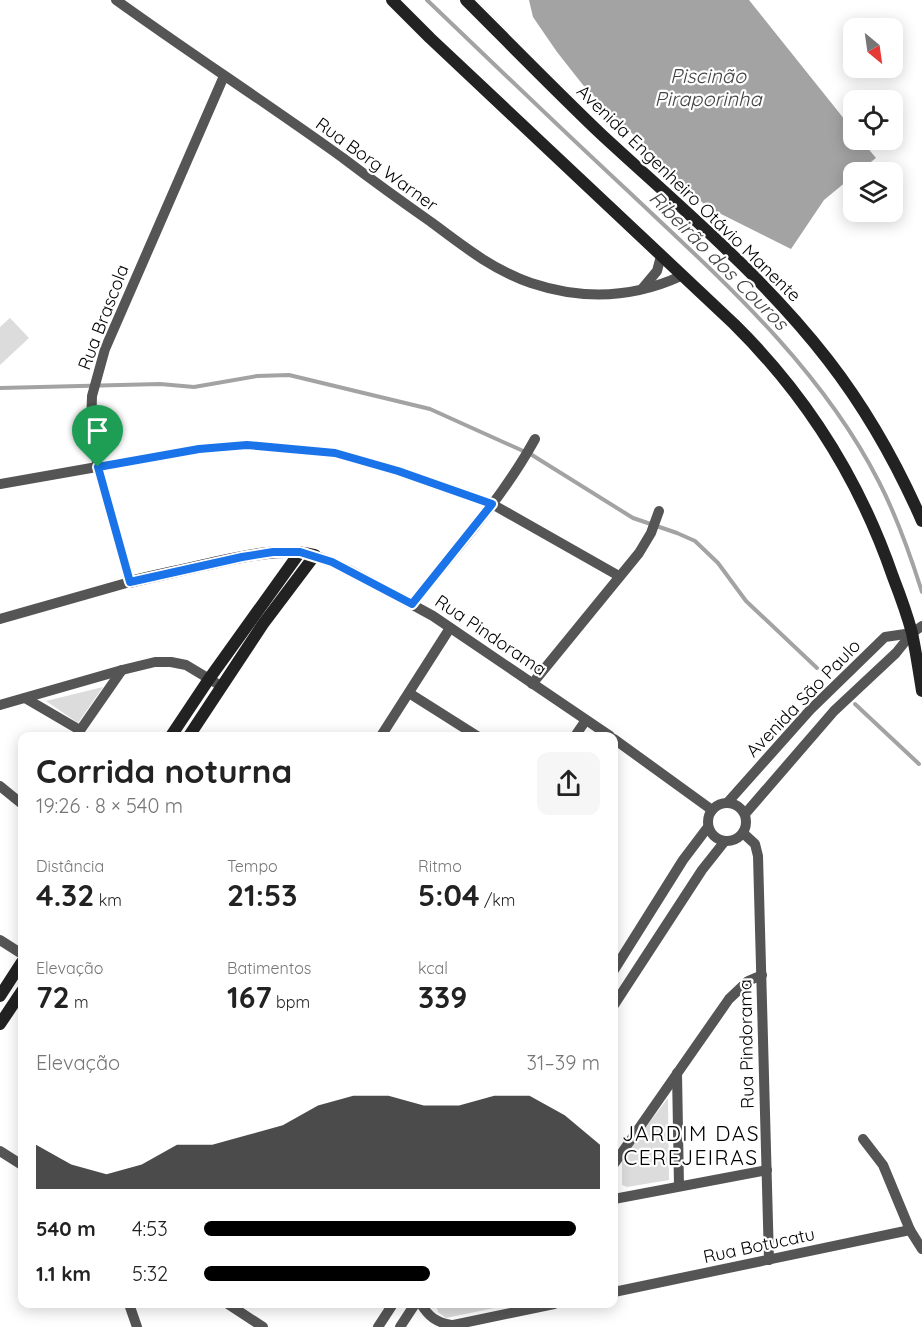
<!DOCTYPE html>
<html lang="pt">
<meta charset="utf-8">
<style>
body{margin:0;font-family:Quicksand,sans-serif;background:#f6f6f6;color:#222;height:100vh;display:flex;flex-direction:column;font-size:22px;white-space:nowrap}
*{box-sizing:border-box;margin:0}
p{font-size:20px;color:#767676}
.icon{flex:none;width:33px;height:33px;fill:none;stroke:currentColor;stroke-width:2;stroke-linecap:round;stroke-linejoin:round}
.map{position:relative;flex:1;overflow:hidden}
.sheet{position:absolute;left:18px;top:732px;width:600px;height:576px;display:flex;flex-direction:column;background:#fff;border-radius:12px;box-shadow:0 3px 15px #0003}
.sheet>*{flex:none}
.needle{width:39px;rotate:151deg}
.fabs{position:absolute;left:843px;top:18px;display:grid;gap:12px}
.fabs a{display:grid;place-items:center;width:60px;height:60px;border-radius:12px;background:#fff;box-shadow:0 3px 15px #0003;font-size:30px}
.pin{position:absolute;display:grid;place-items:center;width:51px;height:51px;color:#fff;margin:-62px -26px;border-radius:50% 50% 50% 0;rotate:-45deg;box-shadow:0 0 6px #0007}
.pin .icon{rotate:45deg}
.round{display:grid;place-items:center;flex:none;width:63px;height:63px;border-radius:12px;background:#f6f6f6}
.head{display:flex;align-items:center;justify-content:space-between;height:102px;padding:0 18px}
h1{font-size:33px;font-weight:700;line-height:45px}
.figures{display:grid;grid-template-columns:repeat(3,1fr);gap:9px;height:102px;padding:6px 18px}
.figures div{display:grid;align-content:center}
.figures b{font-size:30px;font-weight:700}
.figures small{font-size:16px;font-weight:400}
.figures p{font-size:16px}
.chart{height:168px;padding:12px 18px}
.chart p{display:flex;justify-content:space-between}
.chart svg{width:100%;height:108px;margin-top:6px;fill:#000;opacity:.7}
ul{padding:0 18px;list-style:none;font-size:20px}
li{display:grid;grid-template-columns:96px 72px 1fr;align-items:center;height:45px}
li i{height:15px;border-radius:8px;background:#000}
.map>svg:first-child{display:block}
.green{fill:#dcdcdc}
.water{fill:#a3a3a3}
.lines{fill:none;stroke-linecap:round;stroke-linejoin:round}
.stream{stroke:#a3a3a3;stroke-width:4}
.street{stroke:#555;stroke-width:10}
.secondary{stroke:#222;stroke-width:12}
.route-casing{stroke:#fff;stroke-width:12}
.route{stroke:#1a73e8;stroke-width:8}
.labels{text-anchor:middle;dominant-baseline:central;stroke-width:4.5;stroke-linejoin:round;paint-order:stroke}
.street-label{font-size:18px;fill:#000;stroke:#fff}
.water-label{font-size:20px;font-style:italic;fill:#444;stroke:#fff}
.quarter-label{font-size:21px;letter-spacing:1.5px;fill:#000;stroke:#fff}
</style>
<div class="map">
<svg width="922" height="1327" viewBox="0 0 922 1327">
<rect width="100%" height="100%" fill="#fff"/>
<g class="green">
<path d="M10,318l19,20 -29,27v-38z"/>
<path d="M103,687l-25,36 -32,-22z"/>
<path d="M668,1098l1,82 -42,7 -5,-2v-27z"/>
<path d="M436,1304h77l-67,14 -8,-6z"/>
</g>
<path class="water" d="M529,0h220l104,130 1,10h7l15,18 -18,14h-4l-1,4 -29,24 -33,49 -84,-42 -124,-122 -26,-33 -24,-35z"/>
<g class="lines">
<g class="stream">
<path d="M427,0c67,64 133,128 201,191 93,88 192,175 251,291 18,35 31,72 43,110"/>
<path d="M0,388l160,-4 34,3 63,-11 32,-1 141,34 102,46 101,63 44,15 18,8 23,22 28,38 71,67"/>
<path d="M855,704l64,60"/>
</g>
<g class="street">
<path d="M116,0c75,54 152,104 227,158 29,22 58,43 88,64 32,24 62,48 100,61 51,17 102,15 150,-7"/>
<path d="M642,289l15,-18 4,-15"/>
<path d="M0,484l199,-35 48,-4 88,8 63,18 94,33 127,72"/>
<path d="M315,555l34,15 84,46 177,120"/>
<path d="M412,604c43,-53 90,-105 123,-165"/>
<path d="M0,619l130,-37 -32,-115 -7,-38 1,-33 13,-47 119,-273"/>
<path d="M532,684l107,-131 12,-20 8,-22"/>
<path d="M409,693l68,43"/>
<path d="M25,698l53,31h3l41,-59"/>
<path d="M0,705l122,-35 33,-8h16l15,3 30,18"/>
<path d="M381,736l69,-108"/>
<path d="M575,736l11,-16"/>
<path d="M614,739l98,71"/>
<path d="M0,786l22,18"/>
<path d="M728,802l82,-92 75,-73 27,-4"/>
<circle cx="727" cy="822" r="19"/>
<path d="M745,814l89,-103 62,-58 16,-20 10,-7"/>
<path d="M743,833l12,11 3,12 11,404"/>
<path d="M0,940l22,14"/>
<path d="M614,970l69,-110 25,-33"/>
<path d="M614,1005l88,-135 23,-29"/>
<path d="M677,1073l2,113"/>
<path d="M863,1139l20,26 27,65 12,19"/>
<path d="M0,1151l22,14"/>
<path d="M614,1164l115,-165 19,-18 14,-6"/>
<path d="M614,1199l153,-29"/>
<path d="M614,1292l296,-62"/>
<path d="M129,1304l8,23"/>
<path d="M228,1304l35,23"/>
<path d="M421,1304c8,13 15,18 30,21"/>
<path d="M378,1327l15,-23"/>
<path d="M400,1327l15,-23"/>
<path d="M444,1327l110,-23"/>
</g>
<g class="secondary">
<path d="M392,0l38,38 304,286c72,71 126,157 159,253 7,18 14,37 19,56 4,19 7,39 10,58"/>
<path d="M466,0c45,45 90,91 136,135 78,72 161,141 226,225 38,49 69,104 94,161"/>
<path d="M130,582c24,-6 49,-11 74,-17 36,-8 74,-18 111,-10l-52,69 -74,112"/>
<path d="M171,736l38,-57 91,-127"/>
<path d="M0,996l22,-34"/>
<path d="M0,1024l22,-33"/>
</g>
</g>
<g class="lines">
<g class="route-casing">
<path id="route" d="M247,445l88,8 63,18 94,33 -80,100 -80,-42 -32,-10h-27l-31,5 -112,25 -32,-115 101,-18z"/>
</g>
<use href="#route" class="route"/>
</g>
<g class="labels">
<g class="street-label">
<text transform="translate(377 164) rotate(36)">Rua Borg Warner</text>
<text transform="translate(689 193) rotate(44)">Avenida Engenheiro Otávio Manente</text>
<text transform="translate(103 317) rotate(-69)">Rua Brascola</text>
<text transform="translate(491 635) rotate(34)">Rua Pindorama</text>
<text transform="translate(803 698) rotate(-46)">Avenida São Paulo</text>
<text transform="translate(746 1044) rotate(-91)">Rua Pindorama</text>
<text transform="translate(759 1245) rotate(-12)">Rua Botucatu</text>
</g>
<g class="water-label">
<text x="708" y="75">Piscinão<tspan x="708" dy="23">Piraporinha</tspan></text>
<text transform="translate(719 260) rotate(45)">Ribeirão dos Couros</text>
</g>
<g class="quarter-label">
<text x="691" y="1133">JARDIM DAS<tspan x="691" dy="24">CEREJEIRAS</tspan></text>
</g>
</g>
</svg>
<div class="fabs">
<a><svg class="needle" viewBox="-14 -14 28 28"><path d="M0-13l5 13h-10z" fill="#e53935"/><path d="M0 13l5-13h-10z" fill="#767676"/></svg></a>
<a><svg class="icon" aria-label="locate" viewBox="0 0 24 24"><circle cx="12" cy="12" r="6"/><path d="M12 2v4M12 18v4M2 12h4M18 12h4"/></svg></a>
<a><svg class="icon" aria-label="layers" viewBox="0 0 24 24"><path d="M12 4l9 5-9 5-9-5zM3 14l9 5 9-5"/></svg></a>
</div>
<div class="pin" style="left:98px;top:467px;background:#1e9e55"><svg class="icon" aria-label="arrive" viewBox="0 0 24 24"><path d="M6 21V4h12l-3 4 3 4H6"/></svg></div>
<section class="sheet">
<div class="head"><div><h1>Corrida noturna</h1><p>19:26 · 8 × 540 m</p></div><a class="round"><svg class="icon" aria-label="share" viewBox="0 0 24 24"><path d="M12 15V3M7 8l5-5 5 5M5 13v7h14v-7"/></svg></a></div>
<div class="figures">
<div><p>Distância</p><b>4.32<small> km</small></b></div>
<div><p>Tempo</p><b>21:53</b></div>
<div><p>Ritmo</p><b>5:04<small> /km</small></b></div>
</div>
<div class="figures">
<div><p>Elevação</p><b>72<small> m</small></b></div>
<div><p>Batimentos</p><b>167<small> bpm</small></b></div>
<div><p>kcal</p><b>339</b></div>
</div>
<div class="chart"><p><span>Elevação</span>31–39 m</p>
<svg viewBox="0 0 160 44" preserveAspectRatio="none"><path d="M0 44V26L10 34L20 38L30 34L40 26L50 26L60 22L70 18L80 10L90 6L100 6L110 10L120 10L130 6L140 6L150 14L160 26V44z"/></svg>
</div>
<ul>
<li><b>540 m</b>4:53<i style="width:94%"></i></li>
<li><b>1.1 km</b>5:32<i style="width:57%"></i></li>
</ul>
</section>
</div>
